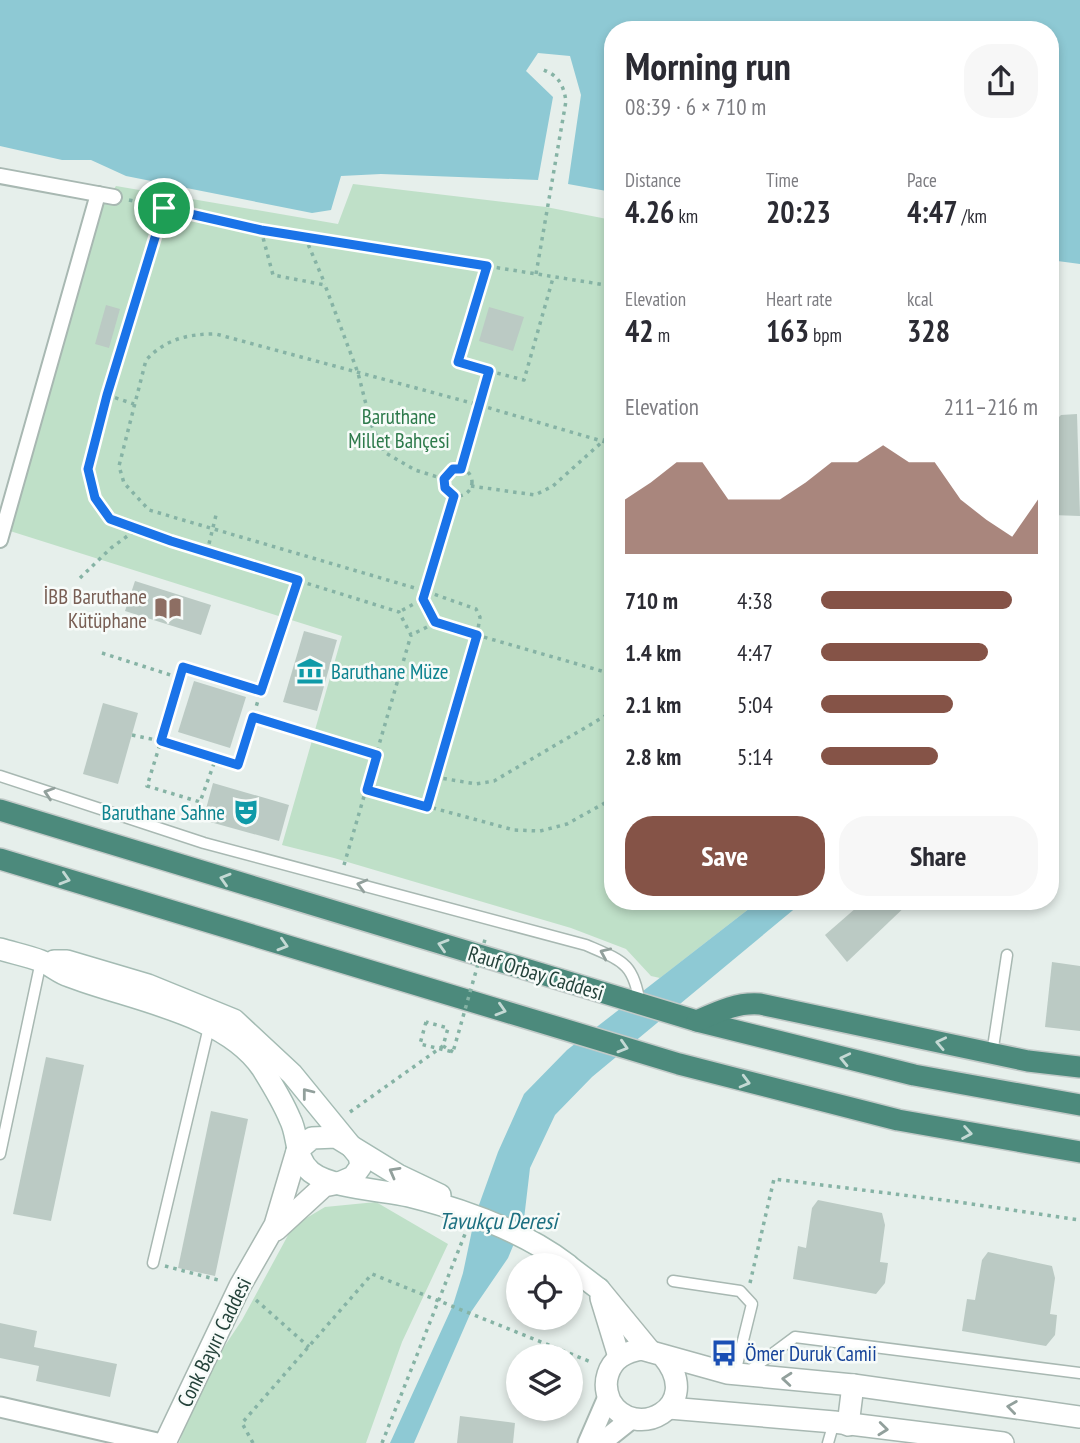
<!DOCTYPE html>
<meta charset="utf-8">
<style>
body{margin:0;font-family:"PT Sans Narrow",sans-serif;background:#f7f7f7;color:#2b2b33;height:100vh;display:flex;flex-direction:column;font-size:26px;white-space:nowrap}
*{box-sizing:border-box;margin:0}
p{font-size:23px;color:#7c7c81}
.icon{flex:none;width:38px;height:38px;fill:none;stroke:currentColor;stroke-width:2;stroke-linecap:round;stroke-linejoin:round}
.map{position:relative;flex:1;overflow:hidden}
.side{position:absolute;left:604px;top:21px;width:455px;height:889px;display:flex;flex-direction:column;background:#fff;border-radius:28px;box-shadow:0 4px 10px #0003}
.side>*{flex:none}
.controls{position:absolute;left:506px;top:1253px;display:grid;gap:14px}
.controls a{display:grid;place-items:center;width:77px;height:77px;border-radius:50%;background:#fff;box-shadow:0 4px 10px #0003;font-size:35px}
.pin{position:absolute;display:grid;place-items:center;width:60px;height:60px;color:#fff;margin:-30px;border:4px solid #fff;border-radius:50%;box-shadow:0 2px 7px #0007}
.round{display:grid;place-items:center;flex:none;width:74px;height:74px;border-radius:28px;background:#f7f7f7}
.headline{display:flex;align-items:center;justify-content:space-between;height:119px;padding:0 21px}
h1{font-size:38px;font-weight:600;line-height:52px}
.metrics{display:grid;grid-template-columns:repeat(3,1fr);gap:10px;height:119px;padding:7px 21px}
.metrics div{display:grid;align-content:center}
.metrics b{font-size:30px;font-weight:600}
.metrics small{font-size:19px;font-weight:400}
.metrics p{font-size:19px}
.chart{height:196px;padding:14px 21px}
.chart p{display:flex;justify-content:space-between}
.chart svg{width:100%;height:126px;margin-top:7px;fill:#855347;opacity:.7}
.action{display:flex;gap:14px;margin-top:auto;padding:14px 21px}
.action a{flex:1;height:80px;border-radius:28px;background:#855347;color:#fff;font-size:28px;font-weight:600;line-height:80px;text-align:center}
.action a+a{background:#f7f7f7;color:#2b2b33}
ul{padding:0 21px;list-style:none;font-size:23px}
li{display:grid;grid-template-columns:112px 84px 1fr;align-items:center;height:52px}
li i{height:18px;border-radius:9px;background:#855347}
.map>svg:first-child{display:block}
.green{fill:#bfe0c8}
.water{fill:#8ec9d4}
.building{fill:#bbcac4}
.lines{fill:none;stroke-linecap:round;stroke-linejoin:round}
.service-casing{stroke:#a8b8b2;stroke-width:13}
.pedestrian-casing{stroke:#a8b8b2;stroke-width:18}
.minor-casing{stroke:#a8b8b2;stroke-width:23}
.tertiary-casing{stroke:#a8b8b2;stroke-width:24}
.secondary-casing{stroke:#a4bbb3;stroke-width:24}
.trunk-casing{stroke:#c2cac8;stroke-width:24}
.path{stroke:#86b3a5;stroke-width:3.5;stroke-dasharray:3.5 5;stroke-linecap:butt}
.service{stroke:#fff;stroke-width:10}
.pedestrian{stroke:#fff;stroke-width:14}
.minor{stroke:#fff;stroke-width:19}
.tertiary{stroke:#fff;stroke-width:21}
.secondary{stroke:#fff;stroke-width:21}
.trunk{stroke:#4c8a7c;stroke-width:21}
.path-bridge{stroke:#86b3a5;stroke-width:3.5;stroke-dasharray:3.5 5;stroke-linecap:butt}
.oneway{stroke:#92a09c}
.oneway2{stroke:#c4d9d4}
.route-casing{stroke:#fff;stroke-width:14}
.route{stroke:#1a73e8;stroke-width:9}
.labels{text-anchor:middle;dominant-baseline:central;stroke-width:5;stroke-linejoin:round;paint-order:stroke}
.park-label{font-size:21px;fill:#2d7a4b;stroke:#f7fbf9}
.education-label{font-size:21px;fill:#785e54;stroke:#f7fbf9;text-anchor:end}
.culture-label{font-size:21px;fill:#0d838f;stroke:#f7fbf9;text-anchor:start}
.street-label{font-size:21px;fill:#24423a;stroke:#f7fbf9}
.transit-label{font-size:21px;fill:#164399;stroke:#f7fbf9;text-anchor:start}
.water-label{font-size:23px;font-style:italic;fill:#1c6f80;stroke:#f7fbf9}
</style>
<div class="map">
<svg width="1080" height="1443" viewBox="0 0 1080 1443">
<rect width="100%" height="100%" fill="#e6efeb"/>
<g class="green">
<path d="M353,184l193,23 66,13v681h147l-99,77 -9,-2 -25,-27 -55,-21 -237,-70 -52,-13 60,-209 -332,-105 88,-320 18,-25 222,38z"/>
<path d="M376,1202l72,42 -46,98 -36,101h-187l21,-60 42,-63 51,-94 32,-19z"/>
</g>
<g class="water">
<path d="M0,0h1080v264l-30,-4v-230h-438v162l-44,-8 13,-89 -11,-39 -32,-3 -12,18 27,26 -15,83 -157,-6 -40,2 -10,34 -19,3 -186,-37 -35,-16h-29l-62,-14z"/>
<path d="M759,901h45l-212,176 -37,38 -25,53 -6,51 -6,15 -10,24 -37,54 -57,131h-24l63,-138 10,-32 12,-57 23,-64 26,-58 43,-44z"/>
</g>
<g class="building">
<path d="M106,305l14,4 -11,39 -14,-4z"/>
<path d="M489,307l35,10 -11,34 -34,-10z"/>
<path d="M1077,414l3,102 -28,-1 -2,-89 11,-11z"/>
<path d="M135,581l76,24 -10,30 -76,-24z"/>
<path d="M304,631l33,9 -20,71 -34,-9z"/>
<path d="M194,681l52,16 -16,51 -52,-16z"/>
<path d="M103,703l35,10 -20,71 -35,-10z"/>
<path d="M213,783l76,22 -10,36 -76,-21z"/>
<path d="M864,901h47l-64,61 -22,-27z"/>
<path d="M1052,962l28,4v65l-35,-4z"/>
<path d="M46,1057l38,8 -33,156 -38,-7z"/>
<path d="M211,1111l37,8 -33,157 -37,-8z"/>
<path d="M818,1200l64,13 3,12 -5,37 8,1 -3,20 -9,11 -83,-15 5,-33 8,2 6,-40z"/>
<path d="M988,1252l64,14 3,12 -5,36 7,1 -2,20 -9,11 -84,-15 5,-32 8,1 7,-40z"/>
<path d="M0,1323l37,8 -3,16 83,17 -7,33 -74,-16 3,-15 -39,-8z"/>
<path d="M460,1416l55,7 -2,20h-56z"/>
</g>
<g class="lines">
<g class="service-casing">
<g id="service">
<path d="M0,776l204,67 382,102c37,16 48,18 54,60"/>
<path d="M992,1054l15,-99"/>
<path d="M0,1154l41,-193"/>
<path d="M153,1263l56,-236"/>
<path d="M673,1281l67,10 12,13 -17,69"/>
<path d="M748,1372l47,-35 285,36"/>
<path d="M828,1443l6,-21"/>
</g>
</g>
<g class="pedestrian-casing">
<g id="pedestrian">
<path d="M0,176l114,21"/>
<path d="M0,540l98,-346"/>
</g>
</g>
<g class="minor-casing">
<g id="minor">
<path d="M0,1407l157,36"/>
<path d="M588,1443l20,-46"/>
<path d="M601,1443l30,-24"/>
</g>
</g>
<g class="tertiary-casing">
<g id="tertiary">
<path d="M276,1230l48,-44 15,-3"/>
<path d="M599,1289l51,62"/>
<path d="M601,1298l18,59"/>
<path d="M663,1356c43,51 -29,87 -53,45 -4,-9 -5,-18 -2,-27 5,-16 18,-22 33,-25l86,24 126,12 227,32"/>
<path d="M669,1408l165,14 169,21"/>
<path d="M848,1425l5,-40"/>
<path d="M165,1443l75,-157 35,-61 22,-74"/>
</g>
</g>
<g class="secondary-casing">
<g id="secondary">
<path d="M0,949c13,4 28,7 41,12 10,4 18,12 28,15 59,23 156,37 193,92 10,16 21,34 28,51 9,17 4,39 21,53 20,16 72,18 98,24 56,14 113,34 159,69"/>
<path d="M54,961h13l81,24 86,35 58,54 67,82 2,10 -8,11 -14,6"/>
<path d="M297,1151l15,-13 24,-1 62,38 42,20"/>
<path d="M570,1267l29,22"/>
</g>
</g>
<g class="trunk-casing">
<g id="trunk">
<path d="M0,810l697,211 217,54 166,30"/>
<path d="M0,859l679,205 219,56 182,32"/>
<path d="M697,1021c20,-9 40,-19 63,-17l268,57 52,6"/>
</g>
</g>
<g class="path">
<path d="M129,200l132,30 351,56"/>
<path d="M164,208l-57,187 -19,74 7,29 15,21 61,22 228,71 12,23 24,-12 -12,-24 -24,13"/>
<path d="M261,230l12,45 52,10 33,88 13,51 13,28 31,18 29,9"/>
<path d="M305,237l20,47"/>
<path d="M487,266l-29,96 31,9"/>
<path d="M536,274l30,-173c-3,-18 -8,-26 -25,-32"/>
<path d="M107,395l27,9"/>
<circle cx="458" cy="482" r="14"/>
<path d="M461,469l28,-98 35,9 29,-102"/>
<path d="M471,486l64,9 18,-9 59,-53"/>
<path d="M207,552l9,-37"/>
<path d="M80,578l31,-30 26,-19"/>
<path d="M423,599l31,-103"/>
<path d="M435,623l177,51"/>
<path d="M102,653l78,25"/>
<path d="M183,667l78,24 -23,74 -77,-24z"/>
<path d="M261,691l37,-111"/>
<path d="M253,717l124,38"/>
<path d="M132,735l29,6 -14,45 53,16 16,-44"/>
<path d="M435,777l41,7 18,-3 118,-69"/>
<path d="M367,790l147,40 26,1 27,-7 45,-25"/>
<path d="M427,807l50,-172 3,-18 -4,-8 -51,-18 -276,-81 -25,-27 -5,-17 27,-106c20,-21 41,-26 70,-26l263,71 133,39"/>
<path d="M344,865l67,-230"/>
<path d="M443,1046l10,6"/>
<path d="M350,1112l93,-66 5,-18 -22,-6"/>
<path d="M165,1266l57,15"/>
<path d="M750,1283l24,-104 177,22 129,19"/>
<path d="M256,1300l53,47"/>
<path d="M253,1443l-11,-20 130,-149 219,88"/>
<path d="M382,1443l83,-209"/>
</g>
<use href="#service" class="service"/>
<use href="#pedestrian" class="pedestrian"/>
<use href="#minor" class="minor"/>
<use href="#tertiary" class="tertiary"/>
<use href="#secondary" class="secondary"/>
<use href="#trunk" class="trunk"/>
<path class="path-bridge" d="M426,1022l-6,22 33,8 33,-116"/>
</g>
<defs><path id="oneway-chevron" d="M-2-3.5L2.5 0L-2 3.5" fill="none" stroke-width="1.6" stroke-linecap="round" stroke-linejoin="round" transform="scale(1.75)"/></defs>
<g class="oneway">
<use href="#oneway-chevron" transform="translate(49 793) rotate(-162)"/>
<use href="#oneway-chevron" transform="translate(362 885) rotate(-165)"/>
<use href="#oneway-chevron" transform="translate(605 953) rotate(-156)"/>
<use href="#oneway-chevron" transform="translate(307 1093) rotate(-128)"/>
<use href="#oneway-chevron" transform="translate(394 1172) rotate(-151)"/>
<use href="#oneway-chevron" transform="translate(787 1379) rotate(-175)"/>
<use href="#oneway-chevron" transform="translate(1012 1407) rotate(-172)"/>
<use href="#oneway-chevron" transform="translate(883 1429) rotate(6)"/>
</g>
<g class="oneway2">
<use href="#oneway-chevron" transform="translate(65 879) rotate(17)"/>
<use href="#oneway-chevron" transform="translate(225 879) rotate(-163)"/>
<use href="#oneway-chevron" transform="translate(283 945) rotate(17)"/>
<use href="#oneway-chevron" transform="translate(443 945) rotate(-163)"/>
<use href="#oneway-chevron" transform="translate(501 1010) rotate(17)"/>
<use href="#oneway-chevron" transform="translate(941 1043) rotate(-168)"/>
<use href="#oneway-chevron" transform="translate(623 1047) rotate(17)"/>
<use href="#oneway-chevron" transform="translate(845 1059) rotate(-167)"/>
<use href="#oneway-chevron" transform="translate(745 1082) rotate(15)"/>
<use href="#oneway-chevron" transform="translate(967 1133) rotate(10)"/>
</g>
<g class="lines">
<g class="route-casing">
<path id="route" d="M164,208l97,22 226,36 -29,96 31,9 -28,98h-8l-9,10 1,9 9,8 -31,103 12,23 42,13 -50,172 -60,-17 10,-35 -124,-38 -15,48 -77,-24 22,-74 78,24 37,-111 -127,-39 -61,-22 -15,-21 -7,-29 19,-74z"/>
</g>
<use href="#route" class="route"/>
</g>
<defs>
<g id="library-bare" transform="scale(2.1)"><path d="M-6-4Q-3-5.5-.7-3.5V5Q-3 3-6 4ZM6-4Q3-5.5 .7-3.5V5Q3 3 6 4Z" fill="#8d6e63" stroke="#f7fbf9" stroke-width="2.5" paint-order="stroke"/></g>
<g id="museum-bare" transform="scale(2.1)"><path d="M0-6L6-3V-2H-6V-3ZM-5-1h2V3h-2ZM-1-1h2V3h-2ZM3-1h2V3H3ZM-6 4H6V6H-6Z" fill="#0f9aa8" stroke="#f7fbf9" stroke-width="2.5" paint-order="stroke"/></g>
<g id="theatre-bare" transform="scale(2.1)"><path d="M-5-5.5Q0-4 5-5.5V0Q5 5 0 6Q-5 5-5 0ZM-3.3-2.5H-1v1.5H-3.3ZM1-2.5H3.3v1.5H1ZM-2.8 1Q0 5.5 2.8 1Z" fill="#0f9aa8" stroke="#f7fbf9" stroke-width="2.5" paint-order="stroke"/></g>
<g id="bus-bare" transform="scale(2.1)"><path d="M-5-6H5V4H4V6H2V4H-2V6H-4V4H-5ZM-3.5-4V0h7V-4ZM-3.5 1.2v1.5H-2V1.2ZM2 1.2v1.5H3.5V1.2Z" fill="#1a4fb4" stroke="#f7fbf9" stroke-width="2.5" paint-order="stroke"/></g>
</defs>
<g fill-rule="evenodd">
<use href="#library-bare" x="168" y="608"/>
<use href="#museum-bare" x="310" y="671"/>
<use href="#theatre-bare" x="246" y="812"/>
<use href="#bus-bare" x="724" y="1353"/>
</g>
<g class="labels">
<g class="park-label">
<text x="399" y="416">Baruthane<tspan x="399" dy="24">Millet Bahçesi</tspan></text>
</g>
<g class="education-label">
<text x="147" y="596">İBB Baruthane<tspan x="147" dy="24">Kütüphane</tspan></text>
</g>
<g class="culture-label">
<text x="331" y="671">Baruthane Müze</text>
<text x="225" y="812" text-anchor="end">Baruthane Sahne</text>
</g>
<g class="street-label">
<text transform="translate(536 973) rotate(17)">Rauf Orbay Caddesi</text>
<text transform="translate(214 1342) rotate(-64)">Conk Bayırı Caddesi</text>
</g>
<g class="transit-label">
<text x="745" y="1353">Ömer Duruk Camii</text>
</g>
<g class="water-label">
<text x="498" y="1220">Tavukçu Deresi</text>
</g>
</g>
</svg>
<div class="controls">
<a><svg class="icon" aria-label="locate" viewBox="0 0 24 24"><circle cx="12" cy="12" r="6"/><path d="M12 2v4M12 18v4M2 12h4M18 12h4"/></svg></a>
<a><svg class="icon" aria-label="layers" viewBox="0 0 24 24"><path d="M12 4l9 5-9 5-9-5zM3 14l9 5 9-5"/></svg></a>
</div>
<div class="pin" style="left:164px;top:208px;background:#1e9e55"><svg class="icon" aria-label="arrive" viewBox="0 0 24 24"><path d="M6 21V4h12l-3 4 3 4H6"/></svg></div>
<section class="side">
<div class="headline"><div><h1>Morning run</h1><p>08:39 · 6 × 710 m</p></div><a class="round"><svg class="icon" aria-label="share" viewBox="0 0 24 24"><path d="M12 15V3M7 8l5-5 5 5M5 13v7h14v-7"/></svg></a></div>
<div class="metrics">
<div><p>Distance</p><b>4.26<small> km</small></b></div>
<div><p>Time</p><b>20:23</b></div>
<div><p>Pace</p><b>4:47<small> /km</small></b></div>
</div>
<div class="metrics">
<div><p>Elevation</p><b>42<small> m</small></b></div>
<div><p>Heart rate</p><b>163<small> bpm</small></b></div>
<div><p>kcal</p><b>328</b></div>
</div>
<div class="chart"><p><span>Elevation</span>211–216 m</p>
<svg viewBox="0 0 160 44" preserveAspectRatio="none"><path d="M0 44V25L10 19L20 12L30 12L40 25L50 25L60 25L70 19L80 12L90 12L100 6L110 12L120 12L130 25L140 32L150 38L160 25V44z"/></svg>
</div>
<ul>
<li><b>710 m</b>4:38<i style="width:88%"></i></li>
<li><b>1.4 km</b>4:47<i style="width:77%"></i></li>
<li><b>2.1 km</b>5:04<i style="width:61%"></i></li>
<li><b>2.8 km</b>5:14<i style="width:54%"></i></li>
</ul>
<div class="action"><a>Save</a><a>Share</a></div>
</section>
</div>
